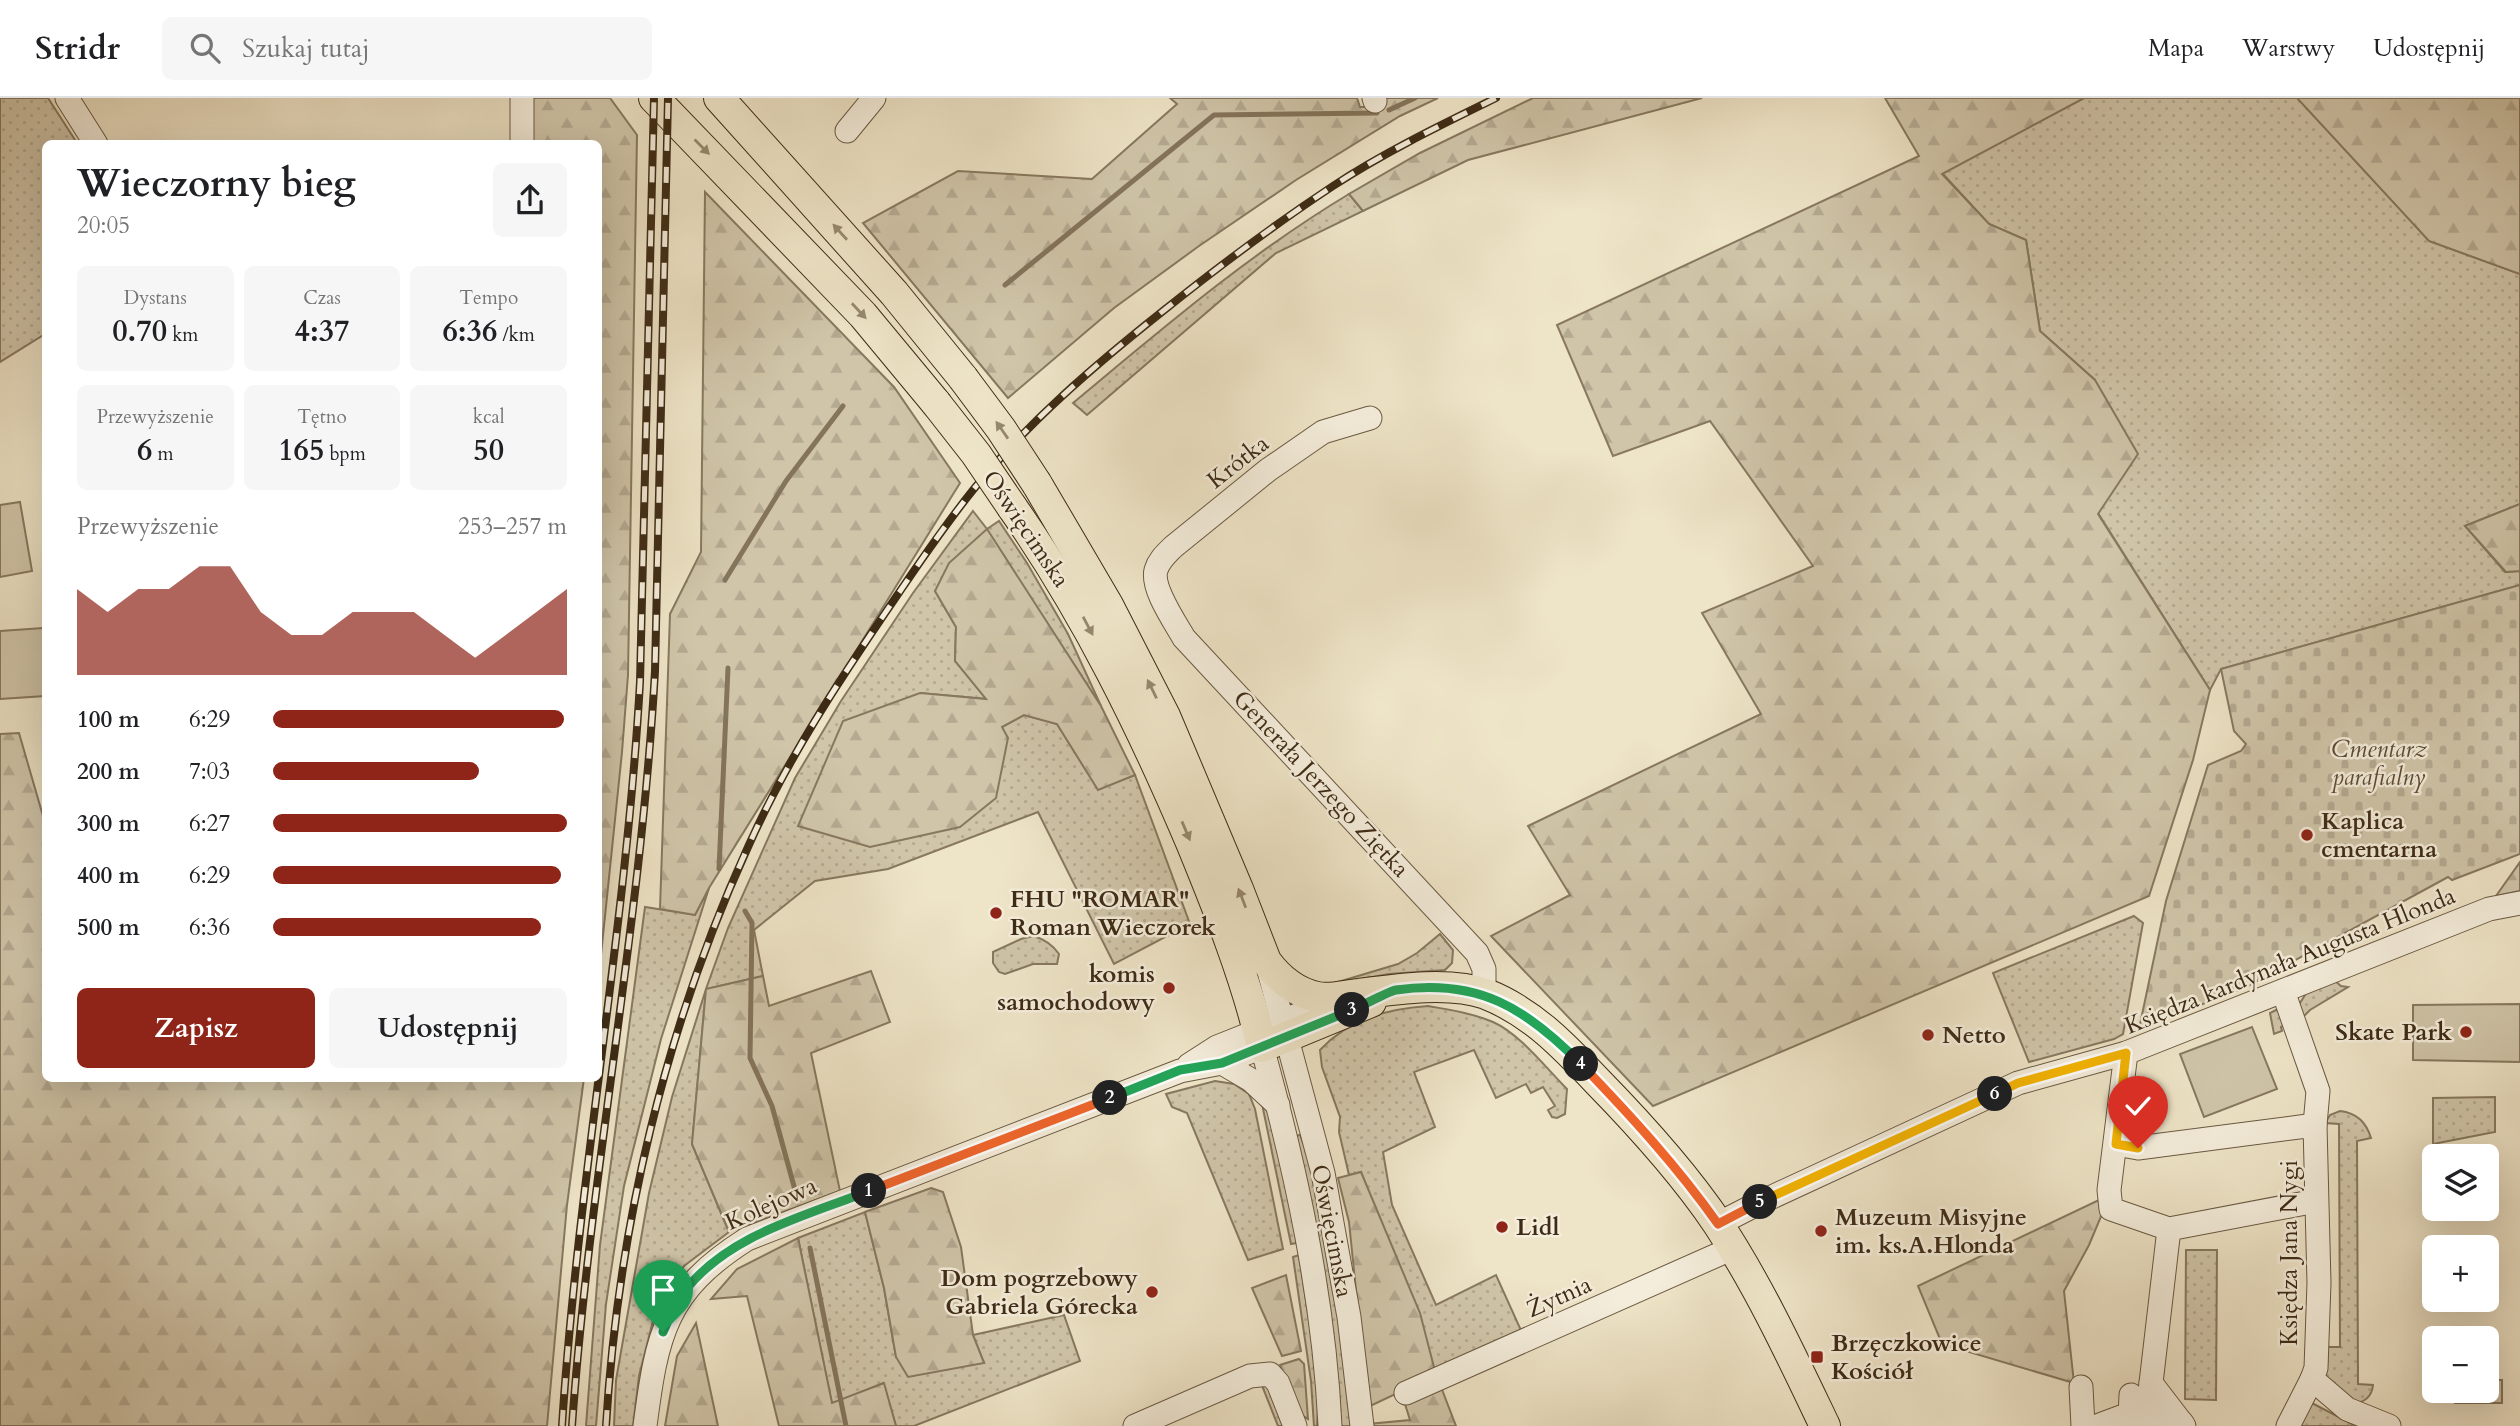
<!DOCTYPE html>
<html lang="pl">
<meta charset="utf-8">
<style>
body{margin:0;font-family:Cardo,serif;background:#f6f6f6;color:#202124;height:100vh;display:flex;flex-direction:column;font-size:26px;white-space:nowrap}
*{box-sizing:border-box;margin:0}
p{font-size:23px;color:#757577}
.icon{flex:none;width:38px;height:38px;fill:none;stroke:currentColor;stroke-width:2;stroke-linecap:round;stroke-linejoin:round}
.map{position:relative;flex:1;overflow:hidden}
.sheet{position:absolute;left:42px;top:42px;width:560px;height:942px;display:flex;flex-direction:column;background:#fff;border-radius:10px;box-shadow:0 7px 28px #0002}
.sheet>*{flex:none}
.tools{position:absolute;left:2422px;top:1046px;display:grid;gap:14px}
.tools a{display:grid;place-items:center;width:77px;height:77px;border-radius:10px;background:#fff;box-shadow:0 7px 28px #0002;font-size:35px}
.pin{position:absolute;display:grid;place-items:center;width:60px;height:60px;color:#fff;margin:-72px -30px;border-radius:50% 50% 50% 0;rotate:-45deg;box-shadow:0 0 7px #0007}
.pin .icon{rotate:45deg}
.km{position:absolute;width:35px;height:35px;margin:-18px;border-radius:50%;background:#222;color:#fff;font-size:19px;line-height:35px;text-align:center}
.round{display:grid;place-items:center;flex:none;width:74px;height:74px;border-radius:10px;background:#f6f6f6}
.headline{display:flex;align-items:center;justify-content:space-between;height:119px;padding:0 35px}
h1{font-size:38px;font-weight:700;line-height:52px}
.figures{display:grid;grid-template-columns:repeat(3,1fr);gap:10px;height:119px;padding:7px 35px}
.figures div{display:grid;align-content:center;border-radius:10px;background:#f6f6f6;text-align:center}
.figures b{font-size:30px;font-weight:700}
.figures small{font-size:19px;font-weight:400}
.figures p{font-size:19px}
.chart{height:196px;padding:14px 35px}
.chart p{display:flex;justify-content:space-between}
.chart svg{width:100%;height:126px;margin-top:7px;fill:#8f2418;opacity:.7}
.action{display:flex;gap:14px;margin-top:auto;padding:14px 35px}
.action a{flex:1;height:80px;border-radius:10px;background:#8f2418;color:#fff;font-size:28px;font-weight:700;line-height:80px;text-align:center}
.action a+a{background:#f6f6f6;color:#202124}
ul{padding:0 35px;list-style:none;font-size:23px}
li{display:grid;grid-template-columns:112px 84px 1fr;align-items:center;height:52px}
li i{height:18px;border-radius:9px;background:#8f2418}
header{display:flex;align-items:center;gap:42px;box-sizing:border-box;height:98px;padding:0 35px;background:#fff;border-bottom:2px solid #e0e0e0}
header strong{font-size:33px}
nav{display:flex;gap:38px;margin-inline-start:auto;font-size:24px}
.search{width:490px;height:63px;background:#f6f6f6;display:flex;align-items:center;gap:18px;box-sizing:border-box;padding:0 24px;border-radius:10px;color:#757577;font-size:26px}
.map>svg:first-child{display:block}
.grass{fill:url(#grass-dots);stroke:#87785f;stroke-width:2}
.forest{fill:url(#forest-firs);stroke:#87785f;stroke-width:2}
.cemetery{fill:url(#cemetery-stones);stroke:#87785f;stroke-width:2}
.garden{fill:#d0c5a9;stroke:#87785f;stroke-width:2}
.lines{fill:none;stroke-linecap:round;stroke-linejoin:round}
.stream{stroke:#84745b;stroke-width:5}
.minor-casing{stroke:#6a5942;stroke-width:25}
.major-casing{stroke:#3e2b15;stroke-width:32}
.minor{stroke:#f4eddb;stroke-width:23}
.major{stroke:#eee4c7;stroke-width:30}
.rail-casing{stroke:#3e2b15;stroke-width:8}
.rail{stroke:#f4eddb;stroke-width:5;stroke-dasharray:16;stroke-linecap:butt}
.major-bridge-casing{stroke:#3e2b15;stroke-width:32;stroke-linecap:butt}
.major-bridge{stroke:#eee4c7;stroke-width:30}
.oneway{fill:#96886e}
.split-1-casing{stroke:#fff;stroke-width:14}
.split-2-casing{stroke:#fff;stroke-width:14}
.split-3-casing{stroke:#fff;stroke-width:14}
.split-4-casing{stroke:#fff;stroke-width:14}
.split-5-casing{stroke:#fff;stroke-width:14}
.split-6-casing{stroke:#fff;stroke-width:14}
.split-7-casing{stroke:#fff;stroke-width:14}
.split-1{stroke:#22a559;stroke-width:9}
.split-2{stroke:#f0652b;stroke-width:9}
.split-3{stroke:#22a559;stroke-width:9}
.split-4{stroke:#22a559;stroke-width:9}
.split-5{stroke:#f0652b;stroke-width:9}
.split-6{stroke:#f5b400;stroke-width:9}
.split-7{stroke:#f5b400;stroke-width:9}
.poi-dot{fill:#8f2418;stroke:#f4eddb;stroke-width:2.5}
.labels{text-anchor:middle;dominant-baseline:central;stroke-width:5;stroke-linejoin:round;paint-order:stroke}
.street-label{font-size:24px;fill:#3e2b15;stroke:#f4eddb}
.park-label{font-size:24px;font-style:italic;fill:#5b4a33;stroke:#f4eddb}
.poi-label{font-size:24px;font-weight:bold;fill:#3e2b15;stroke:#f4eddb;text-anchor:start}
</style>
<header>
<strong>Stridr</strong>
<div class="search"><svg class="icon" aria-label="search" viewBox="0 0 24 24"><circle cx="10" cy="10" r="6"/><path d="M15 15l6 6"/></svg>Szukaj tutaj</div>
<nav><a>Mapa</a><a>Warstwy</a><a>Udostępnij</a></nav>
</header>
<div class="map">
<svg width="2520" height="1328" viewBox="0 0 2520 1328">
<defs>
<pattern id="grass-dots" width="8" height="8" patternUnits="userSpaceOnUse" patternTransform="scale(1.75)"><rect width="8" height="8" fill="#d0c5a9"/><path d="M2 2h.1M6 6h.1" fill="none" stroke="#b4a991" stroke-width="1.8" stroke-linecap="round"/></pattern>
<pattern id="forest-firs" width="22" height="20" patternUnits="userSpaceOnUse" patternTransform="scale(1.75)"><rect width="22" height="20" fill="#d0c5a9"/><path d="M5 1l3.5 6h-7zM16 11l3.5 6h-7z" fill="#b4a991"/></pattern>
<pattern id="cemetery-stones" width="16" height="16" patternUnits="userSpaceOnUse" patternTransform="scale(1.75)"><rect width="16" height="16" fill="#d0c5a9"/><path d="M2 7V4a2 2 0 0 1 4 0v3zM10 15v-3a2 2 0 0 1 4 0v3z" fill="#b4a991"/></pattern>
</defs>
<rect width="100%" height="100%" fill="#eee4c7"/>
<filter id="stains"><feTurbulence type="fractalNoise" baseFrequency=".00286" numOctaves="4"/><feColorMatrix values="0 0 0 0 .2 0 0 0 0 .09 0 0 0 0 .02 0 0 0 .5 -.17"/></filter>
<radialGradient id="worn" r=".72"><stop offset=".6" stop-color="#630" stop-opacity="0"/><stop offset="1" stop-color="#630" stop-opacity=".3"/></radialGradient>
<g class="grass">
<path d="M0,0h48l29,45 -31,1 -1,190 -45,28z"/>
<path d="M2084,0h216l129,143 91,33v230l-55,22 40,46 15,-1v14l-299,84 -11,21 -112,-177 -3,-133 -55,-49 -14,-91 -37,-16 -47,-51z"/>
<path d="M1349,96l14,17 -87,42 -189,162 -14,-12c89,-74 176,-149 276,-209z"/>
<path d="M973,413l14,18 12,-8 28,42 41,71 33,72 -114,-176 -52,61 21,36 -1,34 32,38 -67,-6 82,34 22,-12 33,9 41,65 37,-14 55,149 -76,40 -76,-152 -150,57 -73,12 -61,49 9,46 -57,13 -14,155 37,88 -45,34 -28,43 -17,67 -6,50h-19l2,-46 33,-187 23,-96 34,-108 22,-61 67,-150 46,-77 72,-108z"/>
<path d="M709,790l-48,151 -37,147 -18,118 -10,122h-10l14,-181 45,-338 50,8z"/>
<path d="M2134,818l9,7 -20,111 -9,5 -85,23 -36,-89z"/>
<path d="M1440,836l13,16 -1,13 -7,7 -56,4 -61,11 70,-21 19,-11z"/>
<path d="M1033,838c11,3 19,8 26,18l-2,10h-24l-28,10 -6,-2 -6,-9v-11l28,-13z"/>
<path d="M2334,882l7,6 7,1 -38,23 -7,7 -5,-11 9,-14z"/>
<path d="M1428,908c22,4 44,7 65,16 27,12 53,46 74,67l-2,25 -8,4 -5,-1 -4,-7 7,-4 -12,-19 -12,6 -5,-9 -30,14 -22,-48 -60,22 21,55 -52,25 9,53 44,100 60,-30 28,62 -88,38 -75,-203 -12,3 -10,-43 1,-15 -18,-50 -2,-17c29,-31 66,-41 108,-44z"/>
<path d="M2276,912l5,3 6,11 -6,3 1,4 -8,3 -4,-21z"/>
<path d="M1215,983l19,3 15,10 6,15 28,140 -35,11 -61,-147 -15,-6 -6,-13z"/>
<path d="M2495,999v35l-62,12v-46z"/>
<path d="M1261,1001l9,15 28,126 -2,3 -5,1z"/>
<path d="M2340,1013c17,2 26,11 31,27l-14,3 1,243 15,1c-1,11 -8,18 -20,18l-27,-24v-32h14l-1,-223 -14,-1 5,-8z"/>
<path d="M1300,1037l10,26 25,126 16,139h-10l-46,-290z"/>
<path d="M865,1114l19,76 12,69 88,6 -11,-28 91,-20 16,46 -166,65h-18l-13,-43 -51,21 -34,-166z"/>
<path d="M2186,1152h31l-1,150 -31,-1z"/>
<path d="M1299,1157l20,130 -2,41h-3l-3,-45 -18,-124z"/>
<path d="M1265,1282l18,46h-5l-17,-43z"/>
<path d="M2306,1302l50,26h-59z"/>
</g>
<g class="forest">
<path d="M532,0h78l27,37 -9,540 -6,77 -23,222 -1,-830h-66z"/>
<path d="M1170,0h187l3,9h22l-1,-9h57l-38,18 -104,64 -97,66 -85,62 -106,90 -145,-175 95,-52 134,8 85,-75z"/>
<path d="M1533,0h169l-234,62 -105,51 -14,-17 71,-41z"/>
<path d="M1885,0h199l-142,76 47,50 37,16 14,91 55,49 43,74 -40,60 112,176 -17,70 -44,136 -496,210 -162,-170 79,-41 -42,-69 233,-112 -59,-101 111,-47 -103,-145 -97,35 -56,-131 362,-169z"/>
<path d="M2297,0h223v176l-91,-33z"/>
<path d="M705,94l189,195 66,96 -251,405 -14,27 -35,-6 10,-295 31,-62z"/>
<path d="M2520,406v67l-14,1 -41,-46z"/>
<path d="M987,431l114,177 34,69 -37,15 -41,-66 -33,-9 -22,12 6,11 -12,60 -36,29 -90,20 -72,-21 45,-105 77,-28 66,6 -31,-38 1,-34 -21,-36 14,-28z"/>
<path d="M19,635l26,90 1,255h538l-17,127 -20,221h-547v-692z"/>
<path d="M2520,764v29l-24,5z"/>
<path d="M871,873l19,51 -79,31 29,138 -111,41 -37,-88 14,-155 57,-13 6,30z"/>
<path d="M1361,1074l59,141 16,62 -68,32 -19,-185 -11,-44z"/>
<path d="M931,1090l12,4 18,55 12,88 11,28 -76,14 -12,-20 -12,-69 -19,-76z"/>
<path d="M2099,1102l6,7 -16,38 -25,46 10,92 -132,-39 -24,-58z"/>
<path d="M798,1140l34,165 52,-20 12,43h-117l-32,-130 -36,3 26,-30z"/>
<path d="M1286,1177l15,76 -19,5 -30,-68z"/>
<path d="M696,1225l22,103h-53l12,-70z"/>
<path d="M1299,1261l5,5 4,55c-19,-9 -22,-36 -28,-54z"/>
<path d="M1441,1289l15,39h-88v-2l42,-4 -5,-16z"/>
</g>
<path class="cemetery" d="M2520,487v269l-68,26 -4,-3 -202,110 -107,42 27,-128 42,-136 33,-14 5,-7 -12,-13 -13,-62z"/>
<g class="garden">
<path d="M20,404l12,69 -32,6v-72z"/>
<path d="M43,530l2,68 -45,3v-68z"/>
<path d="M2520,906v58l-107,-2v-55z"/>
<path d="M2252,929l25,62 -73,28 -24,-63z"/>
<path d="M2487,1282h15v23h-47v-12h32z"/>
</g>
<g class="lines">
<g class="stream">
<path d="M1389,12l26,-12"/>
<path d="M1005,187l209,-170 163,-2"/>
<path d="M725,482l61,-99 57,-75"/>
<path d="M719,771l9,-201"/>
<path d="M745,813l7,12 -2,135 22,48 23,84"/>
<path d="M810,1150l36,178"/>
</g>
<g class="minor-casing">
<g id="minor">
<path d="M67,0l29,46"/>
<path d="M1374,0l1,3"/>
<path d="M847,33l27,-33"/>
<path d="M522,46v-46"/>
<path d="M1370,320l-47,14 -55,38 -95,77c-7,7 -14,13 -17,23 -5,18 19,52 28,68l293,315 7,16v25"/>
<path d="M1267,866l56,209 26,144 13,109"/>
<path d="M2283,893l35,100 -3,34"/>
<path d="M2126,955l-17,137 2,19 58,20"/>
<path d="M1222,965l29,17 27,25"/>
<path d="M1189,967l28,-18 93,-37 10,-12"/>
<path d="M2116,1046l22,4 177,-23 4,158 -3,85 -4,11 35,30 42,17"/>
<path d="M1718,1126l41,-21 259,-120 108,-30 363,-144 31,-6"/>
<path d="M2151,1285l-4,38 35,2"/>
<path d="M2081,1289l2,39"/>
<path d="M1406,1295l327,-145"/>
<path d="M645,1328c12,-92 20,-135 102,-187l433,-168 42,-8 40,-16c34,123 62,251 68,379"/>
<path d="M1135,1328l115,-50 20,-2 8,9 17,43"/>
<path d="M2097,1328l24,-9h9l1,-22"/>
<path d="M2184,1328l-33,-43 18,-154 147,-28"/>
<path d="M2288,1328l24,-47"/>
</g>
</g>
<g class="major-casing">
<g id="major">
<path d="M654,0l209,217 73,88"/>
<path d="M719,0l175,195 69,85"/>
<path d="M1037,386l71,121 57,111 73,173 28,72c13,18 29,31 51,36 12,3 29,-2 42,-3 37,-5 91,-13 127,0 46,18 79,53 112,88 43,44 85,90 120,142 42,64 74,133 107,202"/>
<path d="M1012,409c74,106 130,220 180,338 27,66 54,133 70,202l109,-45"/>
</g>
</g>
<use href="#minor" class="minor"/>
<use href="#major" class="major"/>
<g class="rail-casing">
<g id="rail">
<path d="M562,1328c16,-249 64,-495 78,-744l14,-584"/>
<path d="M572,1328c18,-253 69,-502 83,-755l13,-573"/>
<path d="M606,1328c12,-199 59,-398 142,-579 39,-88 92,-168 146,-247 25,-37 51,-75 79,-110 55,-68 122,-125 190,-179 55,-44 111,-86 170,-125 52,-34 108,-61 163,-88"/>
</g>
</g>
<use href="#rail" class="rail"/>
<g class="major-bridge-casing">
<g id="major-bridge">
<path d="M963,280l38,51 36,55"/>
<path d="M936,305l40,51 36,53"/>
</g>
</g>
<use href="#major-bridge" class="major-bridge"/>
</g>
<defs><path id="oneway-solid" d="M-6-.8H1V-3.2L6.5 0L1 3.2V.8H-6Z" transform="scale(1.75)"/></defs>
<g class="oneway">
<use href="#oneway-solid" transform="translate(702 49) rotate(45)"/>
<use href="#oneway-solid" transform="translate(840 134) rotate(-132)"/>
<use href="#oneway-solid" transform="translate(859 213) rotate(47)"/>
<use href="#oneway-solid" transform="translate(1002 332) rotate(-125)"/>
<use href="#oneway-solid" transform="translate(1088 528) rotate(62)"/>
<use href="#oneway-solid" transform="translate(1152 591) rotate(-116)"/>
<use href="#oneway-solid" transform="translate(1186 733) rotate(67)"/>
<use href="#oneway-solid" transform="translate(1242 800) rotate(-111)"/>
</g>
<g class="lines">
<g class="split-1-casing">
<path id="split-1" d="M663,1234c6,-13 11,-28 20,-39 44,-58 120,-76 186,-102"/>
</g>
<g class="split-2-casing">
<path id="split-2" d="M869,1093l241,-93"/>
</g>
<g class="split-3-casing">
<path id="split-3" d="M1110,1000l70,-28 42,-7 130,-53"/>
</g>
<g class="split-4-casing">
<path id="split-4" d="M1352,912c10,-4 37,-19 44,-20 82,-12 130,18 185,74"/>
</g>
<g class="split-5-casing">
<path id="split-5" d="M1581,966c49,51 96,102 137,160l42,-22"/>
</g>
<g class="split-6-casing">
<path id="split-6" d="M1760,1104l235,-108"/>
</g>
<g class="split-7-casing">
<path id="split-7" d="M1995,996l23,-11 108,-30 -10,91 22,4"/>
</g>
<use href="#split-1" class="split-1"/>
<use href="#split-2" class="split-2"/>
<use href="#split-3" class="split-3"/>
<use href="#split-4" class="split-4"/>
<use href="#split-5" class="split-5"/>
<use href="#split-6" class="split-6"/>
<use href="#split-7" class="split-7"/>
</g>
<g class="poi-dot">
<circle cx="2307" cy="737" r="7"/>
<circle cx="996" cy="815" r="7"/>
<circle cx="1169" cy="890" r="7"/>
<circle cx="2466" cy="934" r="7"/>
<circle cx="1928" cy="937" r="7"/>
<circle cx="1502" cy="1129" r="7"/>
<circle cx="1821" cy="1133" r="7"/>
<circle cx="1152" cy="1194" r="7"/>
<rect x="1810" y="1252" width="14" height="14" rx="3.5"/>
</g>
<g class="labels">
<g class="street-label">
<text transform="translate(1238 364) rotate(-38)">Krótka</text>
<text transform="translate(1026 431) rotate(56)">Oświęcimska</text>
<text transform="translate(1321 686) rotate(47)">Generała Jerzego Ziętka</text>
<text transform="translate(2290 863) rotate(-22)">Księdza kardynała Augusta Hlonda</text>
<text transform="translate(771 1106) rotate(-24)">Kolejowa</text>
<text transform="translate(1332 1133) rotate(79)">Oświęcimska</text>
<text transform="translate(2289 1155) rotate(-90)">Księdza Jana Nygi</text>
<text transform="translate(1559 1199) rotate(-24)">Żytnia</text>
</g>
<g class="park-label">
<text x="2379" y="651">Cmentarz<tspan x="2379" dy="28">parafialny</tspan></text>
</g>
<g class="poi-label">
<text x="2321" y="723">Kaplica<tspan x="2321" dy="28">cmentarna</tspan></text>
<text x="1010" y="801">FHU "ROMAR"<tspan x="1010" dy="28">Roman Wieczorek</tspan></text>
<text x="1155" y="876" text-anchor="end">komis<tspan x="1155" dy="28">samochodowy</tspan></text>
<text x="2452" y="934" text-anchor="end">Skate Park</text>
<text x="1942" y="937">Netto</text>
<text x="1835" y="1119">Muzeum Misyjne<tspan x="1835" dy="28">im. ks.A.Hlonda</tspan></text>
<text x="1516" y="1129">Lidl</text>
<text x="1138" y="1180" text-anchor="end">Dom pogrzebowy<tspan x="1138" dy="28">Gabriela Górecka</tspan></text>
<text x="1831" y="1245">Brzęczkowice<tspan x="1831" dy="28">Kościół</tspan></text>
</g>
</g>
<rect width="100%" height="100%" filter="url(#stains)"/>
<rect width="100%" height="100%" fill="url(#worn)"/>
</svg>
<div class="tools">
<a><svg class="icon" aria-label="layers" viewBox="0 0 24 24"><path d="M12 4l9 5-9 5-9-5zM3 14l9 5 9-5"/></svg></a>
<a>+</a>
<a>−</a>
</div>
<div class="pin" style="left:663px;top:1234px;background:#1e9e55"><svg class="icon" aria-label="arrive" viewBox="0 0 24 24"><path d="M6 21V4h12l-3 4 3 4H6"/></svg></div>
<div class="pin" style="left:2138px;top:1050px;background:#d93025"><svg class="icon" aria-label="check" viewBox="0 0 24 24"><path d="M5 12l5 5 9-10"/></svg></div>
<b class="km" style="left:869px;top:1093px">1</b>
<b class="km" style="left:1110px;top:1000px">2</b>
<b class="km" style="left:1352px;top:912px">3</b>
<b class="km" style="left:1581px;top:966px">4</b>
<b class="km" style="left:1760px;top:1104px">5</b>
<b class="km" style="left:1995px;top:996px">6</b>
<section class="sheet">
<div class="headline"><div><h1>Wieczorny bieg</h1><p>20:05</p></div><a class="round"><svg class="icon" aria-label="share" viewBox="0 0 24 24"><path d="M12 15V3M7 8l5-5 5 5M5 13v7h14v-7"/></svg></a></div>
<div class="figures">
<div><p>Dystans</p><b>0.70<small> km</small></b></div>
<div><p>Czas</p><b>4:37</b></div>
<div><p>Tempo</p><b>6:36<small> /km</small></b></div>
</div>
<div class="figures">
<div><p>Przewyższenie</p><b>6<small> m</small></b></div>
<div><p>Tętno</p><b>165<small> bpm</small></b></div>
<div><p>kcal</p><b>50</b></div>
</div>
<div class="chart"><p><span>Przewyższenie</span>253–257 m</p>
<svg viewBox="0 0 160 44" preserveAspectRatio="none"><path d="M0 44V14L10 22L20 14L30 14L40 6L50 6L60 22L70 30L80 30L90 22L100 22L110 22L120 30L130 38L140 30L150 22L160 14V44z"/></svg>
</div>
<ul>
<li><b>100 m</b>6:29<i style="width:99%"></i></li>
<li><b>200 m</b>7:03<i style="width:70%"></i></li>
<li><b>300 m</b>6:27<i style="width:100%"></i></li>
<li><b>400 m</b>6:29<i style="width:98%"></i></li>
<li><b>500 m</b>6:36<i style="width:91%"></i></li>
</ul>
<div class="action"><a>Zapisz</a><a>Udostępnij</a></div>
</section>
</div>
